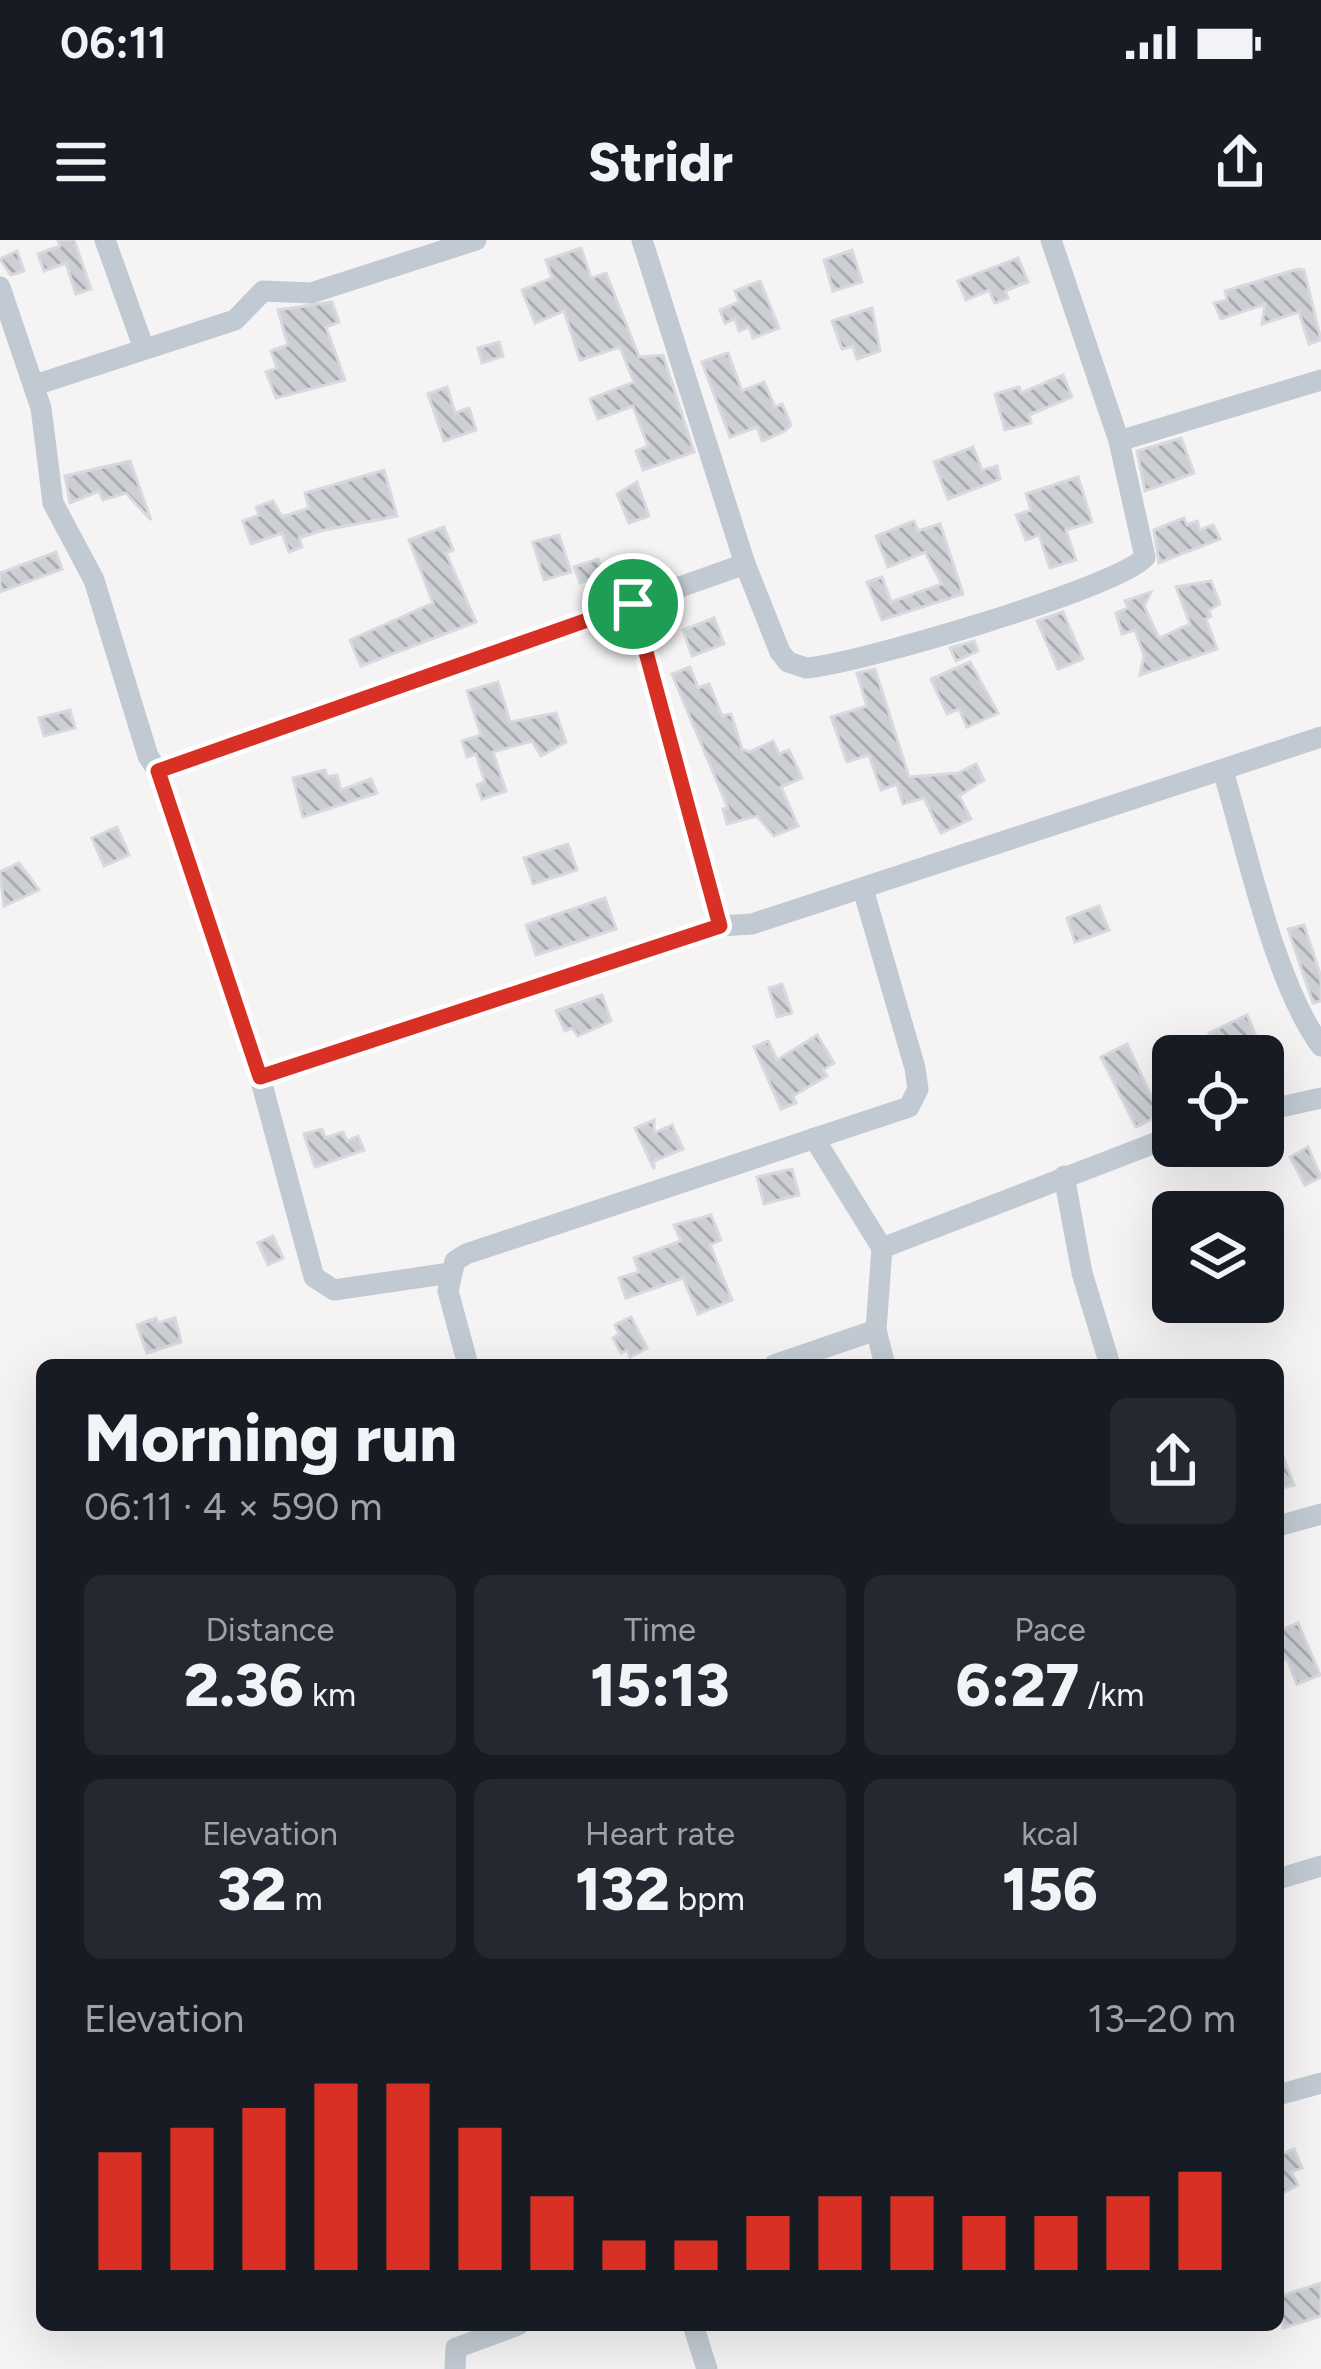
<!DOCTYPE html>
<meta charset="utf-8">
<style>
body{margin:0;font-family:Figtree,sans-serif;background:#242831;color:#f1f3f6;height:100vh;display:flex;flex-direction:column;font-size:45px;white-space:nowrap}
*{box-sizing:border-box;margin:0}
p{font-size:39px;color:#9ea1a6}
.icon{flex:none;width:66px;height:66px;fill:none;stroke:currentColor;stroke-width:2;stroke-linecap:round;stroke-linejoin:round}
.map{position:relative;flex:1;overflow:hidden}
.drawer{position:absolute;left:36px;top:1119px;width:1248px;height:972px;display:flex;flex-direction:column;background:#171b24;border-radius:18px;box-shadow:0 12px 48px #0002}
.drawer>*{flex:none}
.tools{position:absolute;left:1152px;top:795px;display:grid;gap:24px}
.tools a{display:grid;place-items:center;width:132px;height:132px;border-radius:18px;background:#171b24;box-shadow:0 12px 48px #0002;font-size:60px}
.pin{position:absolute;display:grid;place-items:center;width:102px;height:102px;color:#fff;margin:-51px;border:6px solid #fff;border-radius:50%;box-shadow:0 3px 12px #0007}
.round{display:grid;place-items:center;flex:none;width:126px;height:126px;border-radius:18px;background:#242831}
.headline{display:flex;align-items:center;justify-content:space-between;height:204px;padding:0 48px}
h1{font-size:66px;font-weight:800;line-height:90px}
.metrics{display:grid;grid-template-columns:repeat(3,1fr);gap:18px;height:204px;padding:12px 48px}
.metrics div{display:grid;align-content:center;border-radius:18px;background:#242831;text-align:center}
.metrics b{font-size:60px;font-weight:800}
.metrics small{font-size:33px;font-weight:400}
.metrics p{font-size:33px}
.chart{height:336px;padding:24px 48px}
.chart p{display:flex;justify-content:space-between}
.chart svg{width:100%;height:216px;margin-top:12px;stroke:#d93025;stroke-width:6}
.status{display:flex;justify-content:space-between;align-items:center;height:84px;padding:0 60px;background:#171b24;direction:ltr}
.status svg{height:33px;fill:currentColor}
header{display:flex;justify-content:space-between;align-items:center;height:156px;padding:0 48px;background:#171b24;font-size:54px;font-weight:800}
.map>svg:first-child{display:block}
.building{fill:url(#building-back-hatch);stroke:#d7d9de;stroke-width:3}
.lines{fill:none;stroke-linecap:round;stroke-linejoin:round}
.minor{stroke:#c1cad2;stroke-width:21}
.route-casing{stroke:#fff;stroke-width:24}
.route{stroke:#d93025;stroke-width:15}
</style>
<div class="status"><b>06:11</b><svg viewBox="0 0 49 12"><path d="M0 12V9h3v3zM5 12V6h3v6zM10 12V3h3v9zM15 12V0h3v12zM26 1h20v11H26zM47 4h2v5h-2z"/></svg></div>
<header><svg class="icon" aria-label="menu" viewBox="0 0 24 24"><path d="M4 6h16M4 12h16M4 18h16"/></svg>Stridr<svg class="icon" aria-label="share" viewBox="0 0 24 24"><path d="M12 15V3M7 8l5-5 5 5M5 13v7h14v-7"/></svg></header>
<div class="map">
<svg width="1321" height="2129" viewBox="0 0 1321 2129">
<defs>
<pattern id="building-back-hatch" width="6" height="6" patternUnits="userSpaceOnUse" patternTransform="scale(3)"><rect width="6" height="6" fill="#cdcfd5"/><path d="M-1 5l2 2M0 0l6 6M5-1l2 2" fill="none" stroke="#a8abb0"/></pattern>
</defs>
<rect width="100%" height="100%" fill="#f5f3f3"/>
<g class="building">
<path d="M58,0h16l17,49 -15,5 -10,-31 -22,8 -6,-17 22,-8z"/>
<path d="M581,8l10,30 15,-5 33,84 24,-2 31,97 -51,18 -7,-19 12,-5 -15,-40 -35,13 -8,-20 44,-17 -14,-35 -40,13 -16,-49 -29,12 -13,-33 30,-12 -6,-18z"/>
<path d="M852,10l10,32 -29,9 -9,-31z"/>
<path d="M17,11l7,20 -13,4 -11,-16z"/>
<path d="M1018,18l10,24 -23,9 3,7 -13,5 -6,-13 -23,10 -8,-19z"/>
<path d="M1298,29l6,1 17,70 -12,4 -10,-32 -37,12 3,-20 -44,15 -7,-16 13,-3 -2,-9z"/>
<path d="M760,41l19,47 -26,10 -4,-11 -10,4 -4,-12 -10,4 -5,-13 19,-8 -4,-11z"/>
<path d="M332,62l7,20 -13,5 19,53 -69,18 -10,-26 11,-4 -6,-17 17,-6 -10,-35z"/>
<path d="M872,68l8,43 -23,8 -4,-13 -11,3 -10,-28z"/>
<path d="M499,102l4,14 -21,7 -4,-15z"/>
<path d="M728,113l14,38 22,-9 11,25 7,-3 9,21 -6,6 -23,10 -5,-14 -27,10 -28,-75z"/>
<path d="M1063,135l9,22 -43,18 2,8 -26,7 -10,-36 24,-7 2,6z"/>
<path d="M447,147l8,26 14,-5 7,22 -32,11 -16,-47z"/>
<path d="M1181,198l13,35 -49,18 -8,-40z"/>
<path d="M973,207l9,23 15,-4 3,13 -52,20 -14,-37z"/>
<path d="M130,221l21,59 -25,-27 -23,7 -4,-9 -29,12 -5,-27z"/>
<path d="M384,230l13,46 -77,15 -21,7 3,9 -13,5 -7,-19 -31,11 -8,-23 16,-6 -3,-8 17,-6 9,16 27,-9 -4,-15z"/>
<path d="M1078,237l14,45 -26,8 10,30 -26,8 -11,-33 -13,5 -10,-25 15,-5 -5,-16z"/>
<path d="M637,242l12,34 -20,7 -12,-29z"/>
<path d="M1184,278l3,7 10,-4 3,9 13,-5 7,14 -61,24 -5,-33z"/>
<path d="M914,281l4,10 22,-7 23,70 -81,26 -15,-38 15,-5 9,25 51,-18 -17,-32 -37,15 -12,-31z"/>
<path d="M444,287l9,23 -7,3 30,69 -115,44 -11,-26 83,-37 -24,-63z"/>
<path d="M559,295l12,37 -27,8 -11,-38z"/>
<path d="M56,312l6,17 -62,23v-19z"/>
<path d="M598,319l6,15 -24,9 -6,-16z"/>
<path d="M1211,341l9,23 -11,6 2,6 -5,3 11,30 -77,26 4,-20 -9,-25 -13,4 -6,-21 12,-5 -3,-7 26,-9 -7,14 15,32 31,-14 -14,-37z"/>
<path d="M1063,372l20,47 -25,10 -21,-48z"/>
<path d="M714,378l10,26 -32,12 -9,-26z"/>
<path d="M974,401l4,10 -22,10 -6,-13z"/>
<path d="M970,422l28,51 -31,14 -8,-18 -12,5 -16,-35z"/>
<path d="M690,427l8,21 11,-4 13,32 9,-2 11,35 7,3 24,-11 6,13 10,-4 13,28 -21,9 17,39 -24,10 -17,-20 -30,8 -4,-15 5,-1 -56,-134z"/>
<path d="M875,429l34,108 49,-4 18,-9 8,16 -25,16 12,23 -30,14 -17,-35 -21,6 -6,-20 -16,6 -12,-35 -22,7 -16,-45 36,-11 -10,-33z"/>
<path d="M498,442l12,40 46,-9 10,29 -25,14 -9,-15 -39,11 13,39 -24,8 -5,-14 8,-3 -9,-28 -9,3 -5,-16 19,-6 -14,-44z"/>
<path d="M70,470l5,18 -31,8 -5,-18z"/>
<path d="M325,530l2,7 10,-2 4,15 30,-11 6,14 -74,24 -10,-39z"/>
<path d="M117,587l12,28 -25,11 -12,-28z"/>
<path d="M568,604l9,26 -44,14 -9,-26z"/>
<path d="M19,623l20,27 -35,16 -4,-34z"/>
<path d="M605,658l11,31 -80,26 -10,-30z"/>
<path d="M1099,666l10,24 -34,12 -8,-24z"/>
<path d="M1304,685l17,52v24l-8,2 -25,-74z"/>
<path d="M782,744l10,29 -15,4 -8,-29z"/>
<path d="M602,755l9,26 -33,15 -6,-8 -7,3 -9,-20z"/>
<path d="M1247,775l14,33 -18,8 -26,-5 -8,-18z"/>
<path d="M817,795l17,28 -11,7 4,6 -34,20 3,7 -15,6 -27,-62 14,-6 9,19z"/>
<path d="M1127,804l33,71 -24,12 -35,-70z"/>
<path d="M654,880v13l18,-8 11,24 -29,12v8l-19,-41z"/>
<path d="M322,889l3,9 18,-6 4,9 11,-5 6,14 -49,17 -11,-33z"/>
<path d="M1308,907l13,30 -16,8 -15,-28z"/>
<path d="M792,929l7,26 -35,9 -7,-27z"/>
<path d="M711,975l10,25 -11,5 22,55 -34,14 -15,-36 -57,20 -7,-20 20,-6 -5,-14 47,-17 -7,-16z"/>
<path d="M273,996l10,22 -15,7 -10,-22z"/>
<path d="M631,1077l16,31 -17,9 -3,-7 -6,3 -8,-15 6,-4 -4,-9z"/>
<path d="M156,1078l2,5 17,-5 6,24 -34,11 -10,-28z"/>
<path d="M1278,1203l16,42 -16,4z"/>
<path d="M1298,1383l22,52 -23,9 -10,-25 -9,4v-20l7,-3 -4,-10z"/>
<path d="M1278,1906l4,8 12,-5 8,19 -11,4 7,13 -13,7 -7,-1z"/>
<path d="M1321,2043v33l-38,12 -5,-31z"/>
</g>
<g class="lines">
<g class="minor">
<path d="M105,0l38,106"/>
<path d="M642,0l103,324 35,88 8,10 18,6c48,-3 314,-81 339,-111l-26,-116 -68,-201"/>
<path d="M0,47l41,121 12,95 41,77 54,176 10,15 587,-207"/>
<path d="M35,145l200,-65 28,-29 48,2 165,-53"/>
<path d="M1119,201l202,-61"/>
<path d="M633,364l87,322 32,-2 569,-187"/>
<path d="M158,531l102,306 460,-151"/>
<path d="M1223,531c24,78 51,211 98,275"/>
<path d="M260,837l54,200 20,13 116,-17"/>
<path d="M1263,871l58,-13"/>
<path d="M814,898l68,110"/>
<path d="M1064,936l18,97 28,92"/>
<path d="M876,1090l9,35"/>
<path d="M468,1125l-20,-74 7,-30 11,-7 443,-147 9,-18 -3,-21 -52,-179"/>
<path d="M774,1125l102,-35 6,-82 291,-112"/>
<path d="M1278,1286l43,-12"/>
<path d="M1278,1639l43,-13"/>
<path d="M1278,1855l43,-12"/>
<path d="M693,2085l14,44"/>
<path d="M455,2129l1,-21 62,-23"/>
</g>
</g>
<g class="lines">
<g class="route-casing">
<path id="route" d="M633,364l87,322 -460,151 -102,-306z"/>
</g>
<use href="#route" class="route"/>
</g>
</svg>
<div class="tools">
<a><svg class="icon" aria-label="locate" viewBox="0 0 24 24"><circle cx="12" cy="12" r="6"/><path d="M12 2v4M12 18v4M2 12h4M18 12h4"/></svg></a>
<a><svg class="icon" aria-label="layers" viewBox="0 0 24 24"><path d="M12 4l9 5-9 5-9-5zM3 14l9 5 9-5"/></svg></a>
</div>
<div class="pin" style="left:633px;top:364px;background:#1e9e55"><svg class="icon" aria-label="arrive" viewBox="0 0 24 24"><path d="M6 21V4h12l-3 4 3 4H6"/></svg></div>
<section class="drawer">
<div class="headline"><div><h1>Morning run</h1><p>06:11 · 4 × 590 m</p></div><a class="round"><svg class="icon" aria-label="share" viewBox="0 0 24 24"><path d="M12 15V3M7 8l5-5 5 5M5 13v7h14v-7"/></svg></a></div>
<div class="metrics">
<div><p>Distance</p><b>2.36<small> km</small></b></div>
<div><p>Time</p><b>15:13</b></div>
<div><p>Pace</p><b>6:27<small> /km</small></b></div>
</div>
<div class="metrics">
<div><p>Elevation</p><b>32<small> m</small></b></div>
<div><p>Heart rate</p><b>132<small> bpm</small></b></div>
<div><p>kcal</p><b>156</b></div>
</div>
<div class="chart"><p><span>Elevation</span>13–20 m</p>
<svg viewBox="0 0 160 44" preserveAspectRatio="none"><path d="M5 44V20M15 44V15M25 44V11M35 44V6M45 44V6M55 44V15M65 44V29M75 44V38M85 44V38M95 44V33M105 44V29M115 44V29M125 44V33M135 44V33M145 44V29M155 44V24"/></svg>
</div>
</section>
</div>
